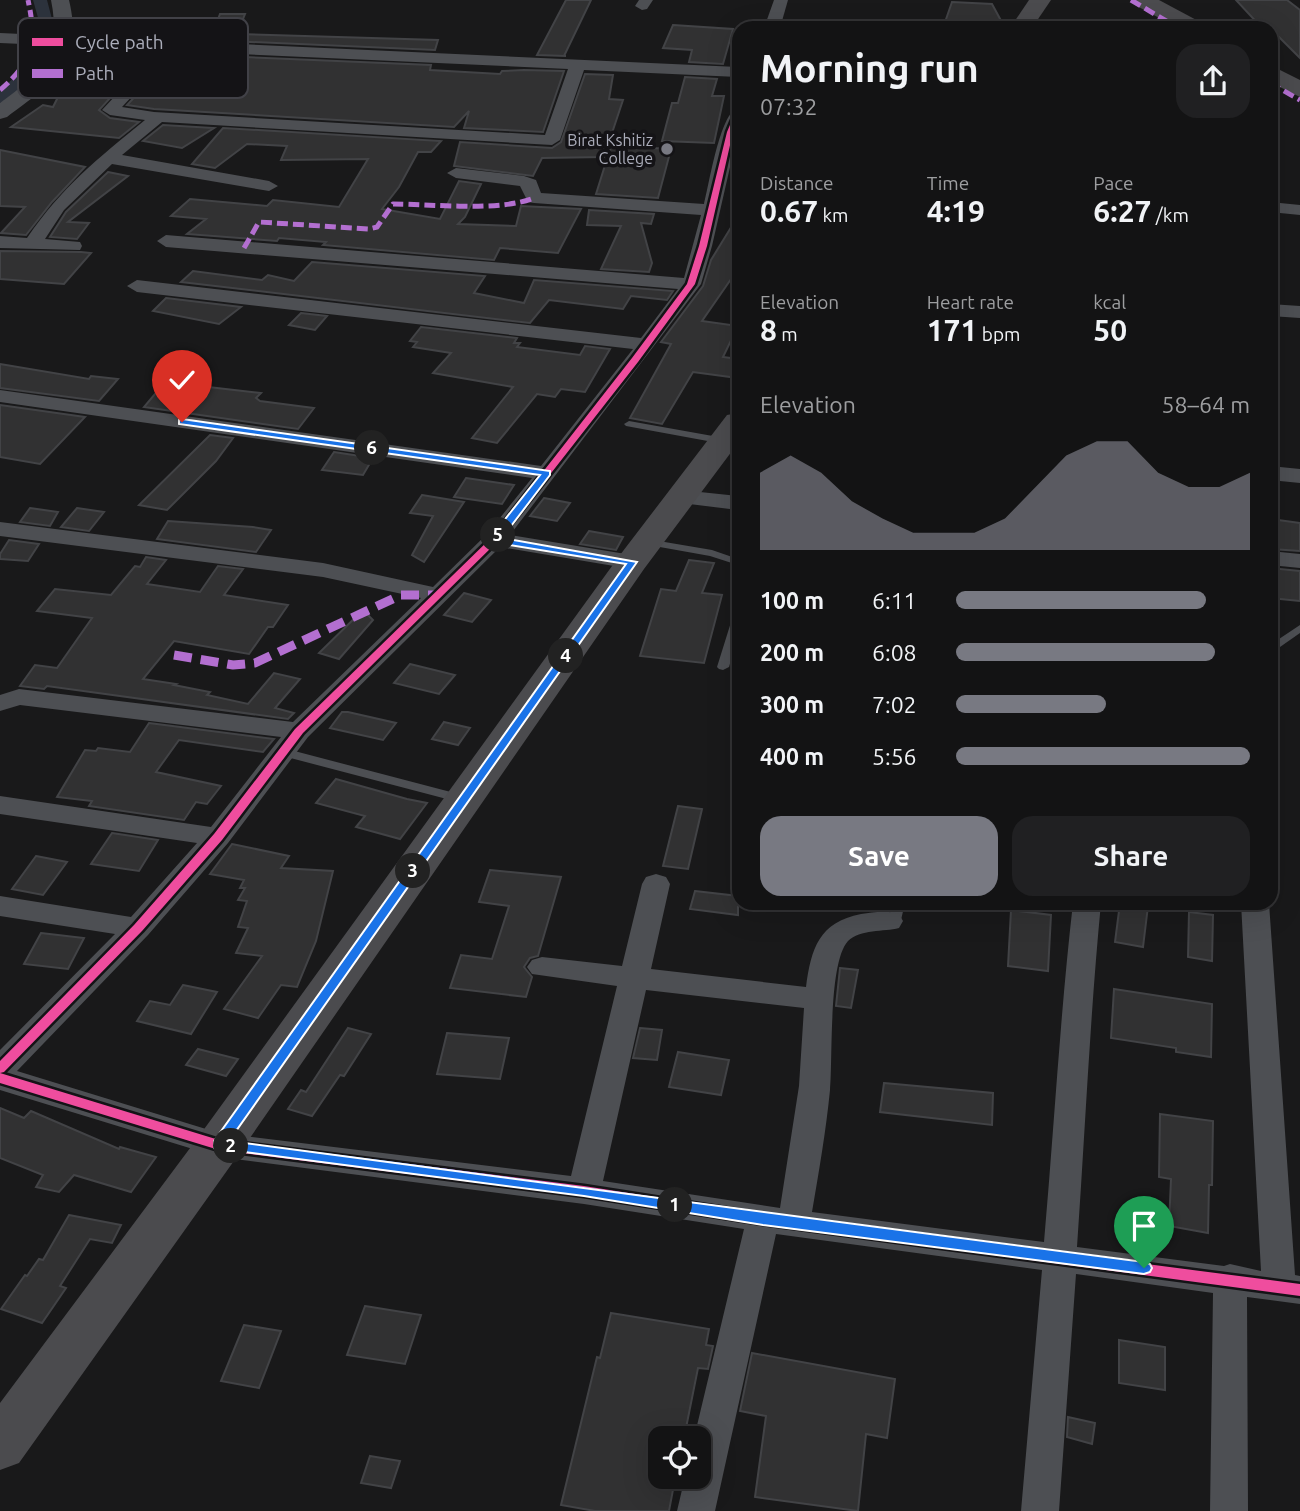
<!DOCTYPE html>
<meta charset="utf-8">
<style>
body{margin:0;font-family:Ubuntu,sans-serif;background:#202022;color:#f1f3f6;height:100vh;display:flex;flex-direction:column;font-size:26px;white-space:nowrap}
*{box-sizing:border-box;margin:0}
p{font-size:23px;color:#9d9ea0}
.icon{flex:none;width:38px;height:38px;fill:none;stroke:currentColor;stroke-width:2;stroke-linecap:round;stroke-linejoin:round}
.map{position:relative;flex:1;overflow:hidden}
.panel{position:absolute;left:732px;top:21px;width:546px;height:889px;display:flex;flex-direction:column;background:#131314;border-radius:21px;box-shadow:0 7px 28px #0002,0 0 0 2px #323234}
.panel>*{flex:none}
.tools{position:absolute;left:648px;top:1426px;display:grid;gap:14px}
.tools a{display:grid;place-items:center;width:63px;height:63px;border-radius:14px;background:#131314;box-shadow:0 7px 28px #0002,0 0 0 2px #323234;font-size:35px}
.pin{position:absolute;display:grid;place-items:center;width:60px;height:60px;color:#fff;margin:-72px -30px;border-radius:50% 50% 50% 0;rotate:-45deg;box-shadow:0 0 7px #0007}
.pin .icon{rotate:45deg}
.km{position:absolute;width:35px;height:35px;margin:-18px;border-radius:50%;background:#222;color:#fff;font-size:19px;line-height:35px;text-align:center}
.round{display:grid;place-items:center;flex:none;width:74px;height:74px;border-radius:21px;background:#202022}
.summary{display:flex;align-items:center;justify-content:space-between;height:119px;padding:0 28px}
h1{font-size:38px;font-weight:700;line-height:52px}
.stats{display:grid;grid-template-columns:repeat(3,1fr);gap:10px;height:119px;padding:7px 28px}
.stats div{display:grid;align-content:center}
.stats b{font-size:30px;font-weight:700}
.stats small{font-size:19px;font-weight:400}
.stats p{font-size:19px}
.chart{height:196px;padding:14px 28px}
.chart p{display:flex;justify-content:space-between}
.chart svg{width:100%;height:126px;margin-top:7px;fill:#787982;opacity:.7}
.primary-button{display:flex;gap:14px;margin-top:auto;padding:14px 28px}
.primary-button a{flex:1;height:80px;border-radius:21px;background:#787982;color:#fff;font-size:28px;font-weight:700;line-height:80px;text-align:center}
.primary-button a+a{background:#202022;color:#f1f3f6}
ul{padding:0 28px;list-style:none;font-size:23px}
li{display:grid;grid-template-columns:112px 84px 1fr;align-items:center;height:52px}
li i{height:18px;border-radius:9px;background:#787982}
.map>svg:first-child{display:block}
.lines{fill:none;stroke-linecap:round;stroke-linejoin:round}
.canal{fill:#2c323c;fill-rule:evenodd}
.building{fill:#313132;stroke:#424346;stroke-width:2}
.service{fill:#4d4f53;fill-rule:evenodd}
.minor{fill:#4d4f53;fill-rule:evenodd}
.tertiary{fill:#4d4f53;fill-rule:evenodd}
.primary{fill:#4b4b4e;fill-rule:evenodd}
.quiet-far1{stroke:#b36fd0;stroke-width:5;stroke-dasharray:11 5;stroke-linecap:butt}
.quiet{stroke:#b36fd0;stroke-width:9;stroke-dasharray:18 9;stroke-linecap:butt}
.cycleway-casing{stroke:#141316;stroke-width:5}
.cycleway{fill:#ef4d9e;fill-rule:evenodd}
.route{fill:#1a73e8;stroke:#fff;stroke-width:2}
.poi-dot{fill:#787982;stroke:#141316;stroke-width:2.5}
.labels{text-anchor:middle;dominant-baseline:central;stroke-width:7;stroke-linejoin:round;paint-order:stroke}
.far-poi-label{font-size:16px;fill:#abadba;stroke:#141316;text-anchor:end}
.key{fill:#141316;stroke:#414147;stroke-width:2}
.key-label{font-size:19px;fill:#abadba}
</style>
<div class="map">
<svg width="1300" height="1511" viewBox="0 0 1300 1511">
<rect width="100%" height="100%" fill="#19191a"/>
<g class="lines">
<path class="canal" d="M33,0h14l11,42 -15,27 -37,32 -6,2v-13l31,-27 13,-24z"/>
</g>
<g class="building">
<path d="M566,0h25l-27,56h2l-29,-1z"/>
<path d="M1236,0h51l13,10v48l-30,-30h-8z"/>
<path d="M952,2l40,2 13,24 -61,-3z"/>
<path d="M220,14h25l-8,20 201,6 -3,10 -274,-12 11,-16h45z"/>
<path d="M673,25l60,4 -10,35 -34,-2 3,-12 -29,-2z"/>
<path d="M175,54l256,11 -1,5 70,4 2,-3 22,-1 40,1 -21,61 -79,-4 5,-17 -15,16 -300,-18 -27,-4z"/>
<path d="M95,55l50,5 -46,50 11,8 29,4 -20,16 -108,-11 32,-22 10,2 16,-32z"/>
<path d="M585,74l28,1 -4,24 14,1 -19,57 -62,1 -9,18 -79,-10 6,-24 92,6 9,-6z"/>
<path d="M685,77l32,2 -5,17h12l-10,47 -52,-2 10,-38h6z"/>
<path d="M163,125l51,3 -32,20 -39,-7z"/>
<path d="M223,128l218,13 -10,11h-13l-19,35 -17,22 58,10 19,-38 22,3 -16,33 -7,7 58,2 5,-20 60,3 -23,44 -58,-5 -6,12 -171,-15 3,-3 -47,-4 -2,3 -90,-7 19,-15 -35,-3 19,-17 77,7 6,-6 66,7 29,-48 -87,1 6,-14 -40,-2 -32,24 -23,-4z"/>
<path d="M611,146l60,3 -13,49 -62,-4z"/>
<path d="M0,150l85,17 -33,35 -26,33 -25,-2 24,-26 -25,-1z"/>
<path d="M108,172l20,4 -60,46 21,1 -12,16 -27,-2 16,-25z"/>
<path d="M589,210l65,4 -3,10 -10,-1 11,40 -3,9 -48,-3 20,-43 -34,-1z"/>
<path d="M738,216v53l-36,52 36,5 -15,31 15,2v19l-45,-6 -31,52 -32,-6 41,-74 -10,-2 42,-56 8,-26z"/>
<path d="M0,251l81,1 10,1 -27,31 -64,-5z"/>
<path d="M312,262l173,14 -11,17 50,10 10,-23 139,11 -6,9 -36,-4 -8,13 -74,-9 -19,23 -349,-41 12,-11 69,9 6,-5 26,6z"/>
<path d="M166,298l75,9 -22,17 -66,-13z"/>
<path d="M301,313l26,3 -12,14 -26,-5z"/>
<path d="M421,327l96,11 -3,5h6l-3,4 63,8 5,-9 25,3 -25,43 -24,-3 -6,8 -18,-3 -40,49 -25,-5 41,-51 -80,-14 18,-20 -38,-6 4,-5 -7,-1z"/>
<path d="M0,364l89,15 2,-3 27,3 -19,22 -99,-13z"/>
<path d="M165,382l96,11 -5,5 4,3 54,7 -16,21 -154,-22z"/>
<path d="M0,405l85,12 -45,47 -40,-7z"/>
<path d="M210,435l23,3 -17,23 -49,49 -28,-5z"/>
<path d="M334,452l39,6 -10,17 -41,-5z"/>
<path d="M466,478l48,7 -12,19 -48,-7z"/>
<path d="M422,495l42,7 -40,60 -12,-7 21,-39 -23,-3z"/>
<path d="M544,498l26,5 -13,18 -27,-5z"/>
<path d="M30,508l28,4 -8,14 -30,-4z"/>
<path d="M77,508l27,4 -15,19 -28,-4z"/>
<path d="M1271,519l29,4v28l-28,-2z"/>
<path d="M168,521l85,6 18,3 -15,22 -99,-13z"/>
<path d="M589,531l34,6 -7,13 -36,-6z"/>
<path d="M9,540l30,4 -11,17 -28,-2v-5z"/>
<path d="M146,557l20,3 -19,24 53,8 18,-26 25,3 -19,26 64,10 -15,22h-5l-19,27 -75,-13 -31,38 33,5 -2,1 36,7 -3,3 41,9 26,-31 26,6 -25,29 19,5 -6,6 -241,-33 -3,3 -24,-3 15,-21 22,3 35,-50 -55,-7 18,-22 56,6 24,-29 5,1z"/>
<path d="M689,560l25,3 -12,30 20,2 -18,68 -64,-7 21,-67 15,2z"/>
<path d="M1270,568l30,3v30l-30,-3z"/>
<path d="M464,593l27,7 -19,22 -28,-7z"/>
<path d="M363,610l10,10 -34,39 -20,-6z"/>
<path d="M410,664l45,11 -16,19 -45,-11z"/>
<path d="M342,712h6l48,11 -13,17 -53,-12z"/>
<path d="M444,722l26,6 -12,17 -26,-6z"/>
<path d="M149,723l125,16 -11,13 -84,-12 -23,32 65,14 -14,18 -11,-2 -12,18 -95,-14 3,-5 -35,-4 28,-47 11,1 2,-3 32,4z"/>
<path d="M336,779l71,20 20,4 -27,36 -44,-12 9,-11 -49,-13z"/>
<path d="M678,806l24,3 -14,60 -25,-3z"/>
<path d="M112,833l46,7 -19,31 -48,-7z"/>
<path d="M232,844l57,12 -8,12 52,3 -17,70 -19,46 -16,-2 -23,33 -34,-9 38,-53 -26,-3 12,-25 -10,-1 9,-26 -9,-1 7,-12h-5l4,-8 -34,-6z"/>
<path d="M36,856l31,6 -24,33 -31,-6z"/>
<path d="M490,870l71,7 -23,79 -8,2 -6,9 8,10 -6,20 -76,-9 11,-33 31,4 17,-53 -30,-4z"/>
<path d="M695,891l43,5v19l-48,-6z"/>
<path d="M1120,903l28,3 -5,41 -28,-5z"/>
<path d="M1011,910l40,5 -3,56 -40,-5z"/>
<path d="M1189,912l24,3 -1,46 -24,-4z"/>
<path d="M41,933l43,5 -16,31 -44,-5z"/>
<path d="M840,968l18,2 -7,38 -15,-2z"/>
<path d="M183,985l34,7 -26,42 -54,-13 13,-20 20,4z"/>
<path d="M1114,989l98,15 -1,53 -35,-5v-4l-65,-10z"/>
<path d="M348,1028l23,6 -27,42 -4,-1 -28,41 -24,-7 13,-19 5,2z"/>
<path d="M640,1028l22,2 -5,30 -24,-2z"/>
<path d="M447,1033l62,5 -9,41 -63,-5z"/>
<path d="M198,1049l40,10 -12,17 -40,-11z"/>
<path d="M678,1052l51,8 -8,35 -52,-8z"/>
<path d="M884,1083l109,10 -1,32 -112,-13z"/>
<path d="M0,1108l24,10 7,-7 88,38 1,-2 36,10 -25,35 -57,-17 -15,17 -23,-5 7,-12 -43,-17z"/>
<path d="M1160,1114l53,7 -1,64h-3l-1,48 -39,-7 2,-47 -12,-2z"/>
<path d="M69,1215l52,10 -9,18 -22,-4 -30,47 6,2 -24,35 -41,-14 24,-34 2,1 12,-17 4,1z"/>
<path d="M365,1306l56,9 -16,49 -58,-9z"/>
<path d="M611,1313l98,16 -3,16 7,1 -5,23 -10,-1 -14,70h-24v39l15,2 -6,32h-74l-34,-6 36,-148 3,1z"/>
<path d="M244,1325l37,6 -22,57 -38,-7z"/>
<path d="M1119,1340l46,7v43l-46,-7z"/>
<path d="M752,1353l143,26 -8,59 -21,-4 -8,77 -103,-14 11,-81 -26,-5z"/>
<path d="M1068,1417l27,6 -3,21 -25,-7z"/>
<path d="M370,1456l30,5 -9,27 -30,-5z"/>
</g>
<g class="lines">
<g class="service">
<path d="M629,421l95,17 5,3 -5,3 -98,-18 -2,-2z"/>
<path d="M647,539l65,11 26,9v6l-28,-9 -67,-12 -1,-2z"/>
<path d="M738,616v20l-9,31 -6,3 -4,-1 -2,-2 15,-48z"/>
<path d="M1300,625v8l-30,21v-9z"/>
<path d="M283,748l183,48 2,3 -6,4 -183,-48 -2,-3z"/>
<path d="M891,903h14l-4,17 -12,6 -5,-2 -2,-3 8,-6z"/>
</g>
<g class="minor">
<path d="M639,0h14l-6,9 -5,1 -7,-4z"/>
<path d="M774,0h14l-8,28h-16z"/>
<path d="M0,33l738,34v10l-154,-7 -24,70 -8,5 -390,-23 -40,33 147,26 9,5 -9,5 -157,-27 -48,46 -19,29 35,3 2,4 -2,4 -80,-2v-12l27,2c35,-51 70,-79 118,-118l-35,-5 -8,-5 56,-60 -158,-7zM174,51l394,18 -23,66 -391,-23 -32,-5z"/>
<path d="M738,108v24l-26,114 -11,38 -191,251 122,20 8,2 4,5 -4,5 -8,2 -132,-22 -192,190 -80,106 -80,92 -131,136 202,62 352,43 46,-190 -85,-12 -5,-7 5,-7 10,-3 80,9 20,-82 4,-7 10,-3 10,3 4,7 -19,85 155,18c5,-38 13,-65 55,-73 13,-2 25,-4 38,0l4,7 -4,7c-15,4 -39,1 -51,13 -20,22 -15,118 -18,149 -4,41 -11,81 -18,122l232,30c10,-113 16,-226 29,-339h28c-11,114 -16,229 -24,344l147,19 6,-2 31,7 -20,-368h28l26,372 5,1v28l-53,-7 1,214h-38l3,-218 -137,-19 -17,237h-38l21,-241 -266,-36 -61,277h-38l8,-34h13v-39h-4l50,-209 -160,-25 -365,-47 -219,-67v-40l115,-116 -115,-18v-20l131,21 66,-74 -197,-29v-18l211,31 70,-90 -261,-32 -20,6v-16l19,-6 274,33 128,-124 -98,-21 -323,-41v-14l323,41 110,24 54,-53 45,-56 -532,-76v-12l541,76 92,-117 -496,-57 -10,-6 10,-6 504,58 37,-49 -512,-42 -9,-6 9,-6 518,43 17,-63 -167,-12 -6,-1 -8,-16 -64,-8 -9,-5 9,-5 68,8 12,4 5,13 163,11c5,-18 16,-92 34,-96zM646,990l158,18 -5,78 -19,122 -177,-27z"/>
<path d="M1270,202l30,3v10l-30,-3z"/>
<path d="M1270,304l30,2v12l-30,-2z"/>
<path d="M1270,466l30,3v14l-30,-3z"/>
<path d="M681,490l57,6v14l-65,-8 -3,-5 3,-5z"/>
<path d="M1270,551l30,3v14l-30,-3z"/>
</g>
<path class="tertiary" d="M51,0h18c15,62 -16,83 -62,117l-7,2v-16c41,-30 62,-49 51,-103z"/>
<g class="primary">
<path d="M1029,0h22l-19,28h-22z"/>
<path d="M1132,0h27l43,23 3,5h-27l-43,-23z"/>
<path d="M1270,65l30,15v17l-30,-15z"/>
<path d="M738,413v30l-94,126 -408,589 -217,305 -19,7v-67l202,-271 418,-577 107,-140z"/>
</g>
<g class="quiet-far1">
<path d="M1131,0l47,28"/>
<path d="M1270,83l30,17"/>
<path d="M0,90c33,-28 37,-49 28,-90"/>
<path d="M244,248l15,-26 110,7 8,-2 16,-23c39,0 106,8 141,-6"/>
</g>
<path class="quiet" d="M174,655l59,10 22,-2 146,-68h37"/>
<g class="cycleway-casing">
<path id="cycleway" d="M738,111v9l-5,12 -26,114 -12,38 -57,78 -140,179 -195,192 -81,107 -80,91 -138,141 -4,1 219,67 365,46 179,28 537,70v12l-537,-72 -179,-28 -365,-46 -219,-67v-22l134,-136 80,-91 81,-105 197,-192 140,-179 55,-74 12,-38 28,-114 8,-19z"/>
</g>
<use href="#cycleway" class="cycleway"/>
</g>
<path class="route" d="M182,419l368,52v4l-48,63 135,24 -408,579c306,38 610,82 915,121l6,2 2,4 -2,4 -6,2 -381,-49 -179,-29 -370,-48v-7l412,-577 -135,-22v-5l49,-62 -361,-51v-4z"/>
<circle class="poi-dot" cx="667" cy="149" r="7"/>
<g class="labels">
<g class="far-poi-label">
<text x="653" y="140">Birat Kshitiz<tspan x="653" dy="18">College</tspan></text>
</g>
</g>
<rect x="18" y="18" width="230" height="80" rx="10" class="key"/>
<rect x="32" y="38" width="31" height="8" fill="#ef4d9e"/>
<rect x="32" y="69" width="31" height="9" fill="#b36fd0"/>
<g class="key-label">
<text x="75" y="49">Cycle path</text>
<text x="75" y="80">Path</text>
</g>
</svg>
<div class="tools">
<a><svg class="icon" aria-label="locate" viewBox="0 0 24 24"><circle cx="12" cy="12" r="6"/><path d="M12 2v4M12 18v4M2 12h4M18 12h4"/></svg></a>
</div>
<div class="pin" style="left:1144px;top:1268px;background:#1e9e55"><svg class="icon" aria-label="arrive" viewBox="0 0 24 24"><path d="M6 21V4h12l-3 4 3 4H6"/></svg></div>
<div class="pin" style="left:182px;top:422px;background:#d93025"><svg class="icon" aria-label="check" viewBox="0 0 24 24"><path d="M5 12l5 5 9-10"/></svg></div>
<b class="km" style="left:675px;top:1205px">1</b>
<b class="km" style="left:231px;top:1146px">2</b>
<b class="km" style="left:413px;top:871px">3</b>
<b class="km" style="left:566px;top:656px">4</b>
<b class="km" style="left:498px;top:535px">5</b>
<b class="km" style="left:372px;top:448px">6</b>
<section class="panel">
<div class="summary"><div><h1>Morning run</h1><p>07:32</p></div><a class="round"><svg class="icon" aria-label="share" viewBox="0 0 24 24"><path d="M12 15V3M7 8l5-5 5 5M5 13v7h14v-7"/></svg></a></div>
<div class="stats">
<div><p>Distance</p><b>0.67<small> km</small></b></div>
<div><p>Time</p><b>4:19</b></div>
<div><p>Pace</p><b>6:27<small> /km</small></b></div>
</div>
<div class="stats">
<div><p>Elevation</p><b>8<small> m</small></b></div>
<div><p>Heart rate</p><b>171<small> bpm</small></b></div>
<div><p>kcal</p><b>50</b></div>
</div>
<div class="chart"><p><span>Elevation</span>58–64 m</p>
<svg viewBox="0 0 160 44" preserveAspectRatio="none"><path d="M0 44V17L10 11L20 17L30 27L40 33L50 38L60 38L70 38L80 33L90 22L100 11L110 6L120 6L130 17L140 22L150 22L160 17V44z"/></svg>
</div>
<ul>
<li><b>100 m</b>6:11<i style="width:85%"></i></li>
<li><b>200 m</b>6:08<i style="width:88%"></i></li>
<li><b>300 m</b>7:02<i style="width:51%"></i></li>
<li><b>400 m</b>5:56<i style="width:100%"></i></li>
</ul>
<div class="primary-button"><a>Save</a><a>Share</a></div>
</section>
</div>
